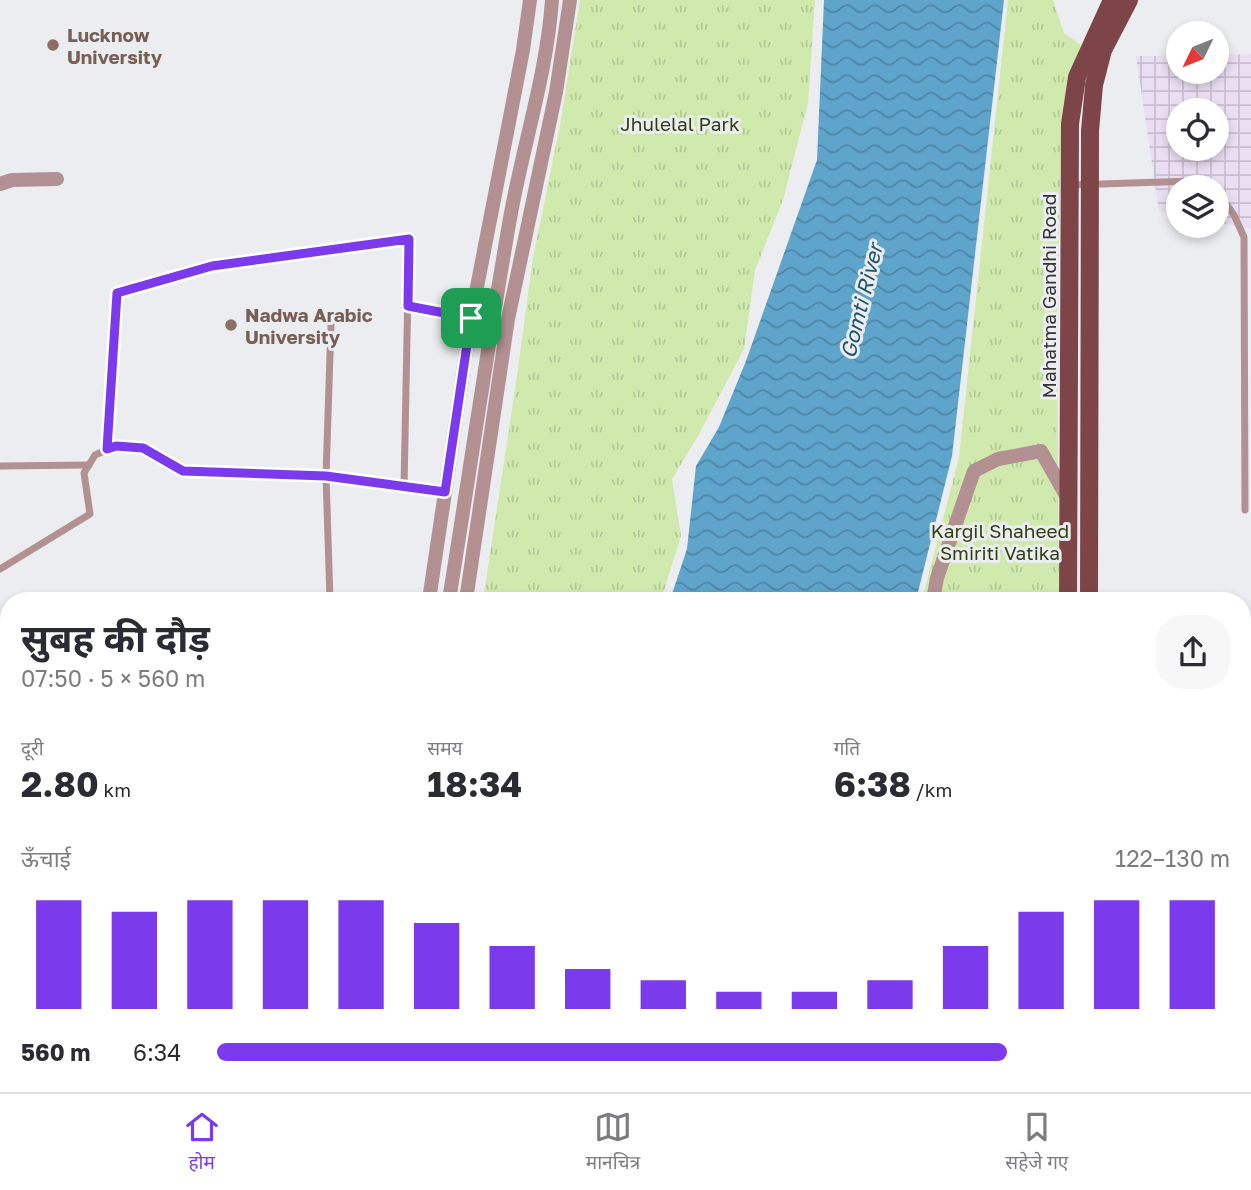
<!DOCTYPE html>
<html lang="hi">
<meta charset="utf-8">
<style>
body{margin:0;font-family:"Golos Text","Noto Sans Devanagari",sans-serif;background:#f7f7f7;color:#2b2b33;height:100vh;display:flex;flex-direction:column;font-size:26px;white-space:nowrap}
*{box-sizing:border-box;margin:0}
p{font-size:23px;color:#7c7c81}
.icon{flex:none;width:38px;height:38px;fill:none;stroke:currentColor;stroke-width:2;stroke-linecap:round;stroke-linejoin:round}
.map{position:relative;flex:1;overflow:hidden}
.drawer{position:absolute;left:0px;top:592px;width:1251px;height:500px;display:flex;flex-direction:column;background:#fff;border-radius:28px 28px 0 0;box-shadow:0 4px 10px #0003}
.drawer>*{flex:none}
.needle{width:46px;rotate:227deg}
.controls{position:absolute;left:1166px;top:21px;display:grid;gap:14px}
.controls a{display:grid;place-items:center;width:63px;height:63px;border-radius:50%;background:#fff;box-shadow:0 4px 10px #0003;font-size:35px}
.pin{position:absolute;display:grid;place-items:center;width:60px;height:60px;color:#fff;margin:-30px;border-radius:14px;box-shadow:0 4px 10px #0006}
.round{display:grid;place-items:center;flex:none;width:74px;height:74px;border-radius:28px;background:#f7f7f7}
.summary{display:flex;align-items:center;justify-content:space-between;height:119px;padding:0 21px}
h1{font-size:38px;font-weight:700;line-height:52px}
.metrics{display:grid;grid-template-columns:repeat(3,1fr);gap:10px;height:119px;padding:7px 21px}
.metrics div{display:grid;align-content:center}
.metrics b{font-size:35px;font-weight:700}
.metrics small{font-size:19px;font-weight:400}
.metrics p{font-size:19px}
.chart{height:196px;padding:14px 21px}
.chart p{display:flex;justify-content:space-between}
.chart svg{width:100%;height:126px;margin-top:7px;stroke:#7c3aed;stroke-width:6}
ul{padding:0 21px;list-style:none;font-size:23px}
li{display:grid;grid-template-columns:112px 84px 1fr;align-items:center;height:52px}
li i{height:18px;border-radius:9px;background:#7c3aed}
.dock{display:flex;justify-content:space-around;align-items:center;height:98px;border-top:2px solid #e1e1e2;background:#fff;font-size:19px;color:#7c7c81}
.dock a{display:grid;justify-items:center;gap:4px}
.dock .selected{color:#7c3aed}
.map>svg:first-child{display:block}
.industrial{fill:url(#industrial-grid);fill-rule:evenodd}
.park{fill:url(#park-tufts)}
.water{fill:url(#water-waves)}
.lines{fill:none;stroke-linecap:round;stroke-linejoin:round}
.service{stroke:#b39192;stroke-width:7}
.minor{stroke:#b39192;stroke-width:14}
.tertiary{stroke:#b39192;stroke-width:14}
.primary{stroke:#7e4549;stroke-width:18}
.route-casing{stroke:#fff;stroke-width:14}
.route{stroke:#7c3aed;stroke-width:9}
.education-dot{fill:#8d6e63;stroke:#ebedf0;stroke-width:2.5}
.labels{text-anchor:middle;dominant-baseline:central;stroke-width:6;stroke-linejoin:round;paint-order:stroke}
.education-label{font-size:19px;font-weight:bold;fill:#785e54;stroke:#ebedf0;text-anchor:start}
.park-label{font-size:19px;fill:#304012;stroke:#ebedf0}
.street-label{font-size:19px;fill:#353637;stroke:#ebedf0}
.water-label{font-size:21px;font-style:italic;fill:#1e5571;stroke:#ebedf0}
</style>
<div class="map">
<svg width="1251" height="1092" viewBox="0 0 1251 1092">
<defs>
<pattern id="industrial-grid" width="8" height="8" patternUnits="userSpaceOnUse" patternTransform="scale(1.75)"><rect width="8" height="8" fill="#eadef2"/><path d="M0 4h8M4 0v8" fill="none" stroke="#c9bfd0"/></pattern>
<pattern id="park-tufts" width="24" height="20" patternUnits="userSpaceOnUse" patternTransform="scale(1.75)"><rect width="24" height="20" fill="#d0eaae"/><path d="M3 7l-1-3M5 7V3M7 7l1-3M15 17l-1-3M17 17v-4M19 17l1-3" fill="none" stroke="#b3c996"/></pattern>
<pattern id="water-waves" width="16" height="10" patternUnits="userSpaceOnUse" patternTransform="scale(1.75)"><rect width="16" height="10" fill="#5ea4cb"/><path d="M0 5q4-4 8 0t8 0" fill="none" stroke="#4e86a6"/></pattern>
</defs>
<rect width="100%" height="100%" fill="#ebedf0"/>
<path class="industrial" d="M1251,54v175l-35,-7v-35h-38v28l-19,-4 -23,-155h42v16h38v-17zM1178,110h38v39h-38z"/>
<g class="park">
<path d="M580,0h235l-7,103 -25,97 -28,70 -11,79 -46,87 -26,43 9,57 -20,64h-178l33,-217 17,-125 28,-138z"/>
<path d="M1008,0h45l11,33 17,12 -12,38 -8,66 -4,181 2,270h-137l37,-143z"/>
<path d="M1251,735v357h-143l1,-9h133v-336z"/>
<path d="M368,1083h235l1,9h-237z"/>
<path d="M839,1083h214v9h-216z"/>
</g>
<g class="water">
<path d="M824,0h180l-52,456 -36,144h-246l17,-51 9,-83 23,-39 27,-66 71,-201z"/>
<path d="M610,1083h223l-1,9h-221z"/>
</g>
<g class="lines">
<g class="service">
<path d="M1070,185l123,-4 15,6"/>
<path d="M1216,190l18,25 10,22 1,273"/>
<path d="M408,306l63,12"/>
<path d="M107,449l10,-156 95,-27 197,-27 -5,248"/>
<path d="M0,466l89,-1"/>
<path d="M0,569l90,-55 -6,-41 11,-18 21,-9 27,2 40,23 143,5 119,16"/>
<path d="M330,600l-4,-124 5,-152"/>
<path d="M0,676h9"/>
<path d="M0,724l9,34"/>
<path d="M1242,1001l9,14"/>
</g>
<g class="minor">
<path d="M0,184l12,-4 45,-1"/>
<path d="M429,600l42,-282 52,-268 7,-50"/>
<path d="M933,600l4,-22 37,-107 24,-12 43,-8 27,48"/>
<path d="M1242,716l9,-13"/>
<path d="M0,759l9,-1"/>
<path d="M0,797l9,-3"/>
<path d="M0,943l9,-6"/>
<path d="M0,1041l9,15"/>
<path d="M15,1092l18,-9"/>
<path d="M99,1092l17,-9"/>
<path d="M310,1092l1,-9"/>
</g>
<g class="tertiary">
<path d="M449,600c21,-129 39,-258 62,-387 13,-71 36,-141 41,-213"/>
<path d="M466,600l42,-281 48,-227 14,-92"/>
<path d="M352,1083l1,9"/>
<path d="M334,1092l1,-9"/>
</g>
<g class="primary">
<path d="M1068,600l2,-476 7,-47 35,-77"/>
<path d="M1089,600l1,-469 4,-46 9,-35 26,-50"/>
<path d="M1063,1092v-9"/>
<path d="M1080,1092l1,-9"/>
</g>
</g>
<g class="lines">
<g class="route-casing">
<path id="route" d="M409,239l-1,67 63,12 -26,174 -119,-16 -143,-5 -40,-23 -27,-2 -9,3 10,-156 95,-27z"/>
</g>
<use href="#route" class="route"/>
</g>
<g class="education-dot">
<circle cx="53" cy="45" r="7"/>
<circle cx="231" cy="325" r="7"/>
</g>
<g class="labels">
<g class="education-label">
<text x="67" y="34">Lucknow<tspan x="67" dy="22">University</tspan></text>
<text x="245" y="314">Nadwa Arabic<tspan x="245" dy="22">University</tspan></text>
</g>
<g class="park-label">
<text x="680" y="123">Jhulelal Park</text>
<text x="1000" y="530">Kargil Shaheed<tspan x="1000" dy="22">Smiriti Vatika</tspan></text>
</g>
<g class="street-label">
<text transform="translate(1048 296) rotate(-90)">Mahatma Gandhi Road</text>
</g>
<g class="water-label">
<text transform="translate(861 301) rotate(-76)">Gomti River</text>
</g>
</g>
</svg>
<div class="controls">
<a><svg class="needle" viewBox="-14 -14 28 28"><path d="M0-13l5 13h-10z" fill="#e53935"/><path d="M0 13l5-13h-10z" fill="#7c7c81"/></svg></a>
<a><svg class="icon" aria-label="locate" viewBox="0 0 24 24"><circle cx="12" cy="12" r="6"/><path d="M12 2v4M12 18v4M2 12h4M18 12h4"/></svg></a>
<a><svg class="icon" aria-label="layers" viewBox="0 0 24 24"><path d="M12 4l9 5-9 5-9-5zM3 14l9 5 9-5"/></svg></a>
</div>
<div class="pin" style="left:471px;top:318px;background:#1e9e55"><svg class="icon" aria-label="arrive" viewBox="0 0 24 24"><path d="M6 21V4h12l-3 4 3 4H6"/></svg></div>
<section class="drawer">
<div class="summary"><div><h1>सुबह की दौड़</h1><p>07:50 · 5 × 560 m</p></div><a class="round"><svg class="icon" aria-label="share" viewBox="0 0 24 24"><path d="M12 15V3M7 8l5-5 5 5M5 13v7h14v-7"/></svg></a></div>
<div class="metrics">
<div><p>दूरी</p><b>2.80<small> km</small></b></div>
<div><p>समय</p><b>18:34</b></div>
<div><p>गति</p><b>6:38<small> /km</small></b></div>
</div>
<div class="chart"><p><span>ऊँचाई</span>122–130 m</p>
<svg viewBox="0 0 160 44" preserveAspectRatio="none"><path d="M5 44V6M15 44V10M25 44V6M35 44V6M45 44V6M55 44V14M65 44V22M75 44V30M85 44V34M95 44V38M105 44V38M115 44V34M125 44V22M135 44V10M145 44V6M155 44V6"/></svg>
</div>
<ul>
<li><b>560 m</b>6:34<i style="width:78%"></i></li>
</ul>
</section>
</div>
<nav class="dock">
<a class="selected"><svg class="icon" aria-label="home" viewBox="0 0 24 24"><path d="M3 11l9-7 9 7M6 9v11h12V9"/></svg>होम</a>
<a><svg class="icon" aria-label="map" viewBox="0 0 24 24"><path d="M3 6l6-2 6 2 6-2v14l-6 2-6-2-6 2zM9 4v14M15 6v14"/></svg>मानचित्र</a>
<a><svg class="icon" aria-label="saved" viewBox="0 0 24 24"><path d="M7 4h10v16l-5-4-5 4z"/></svg>सहेजे गए</a>
</nav>
